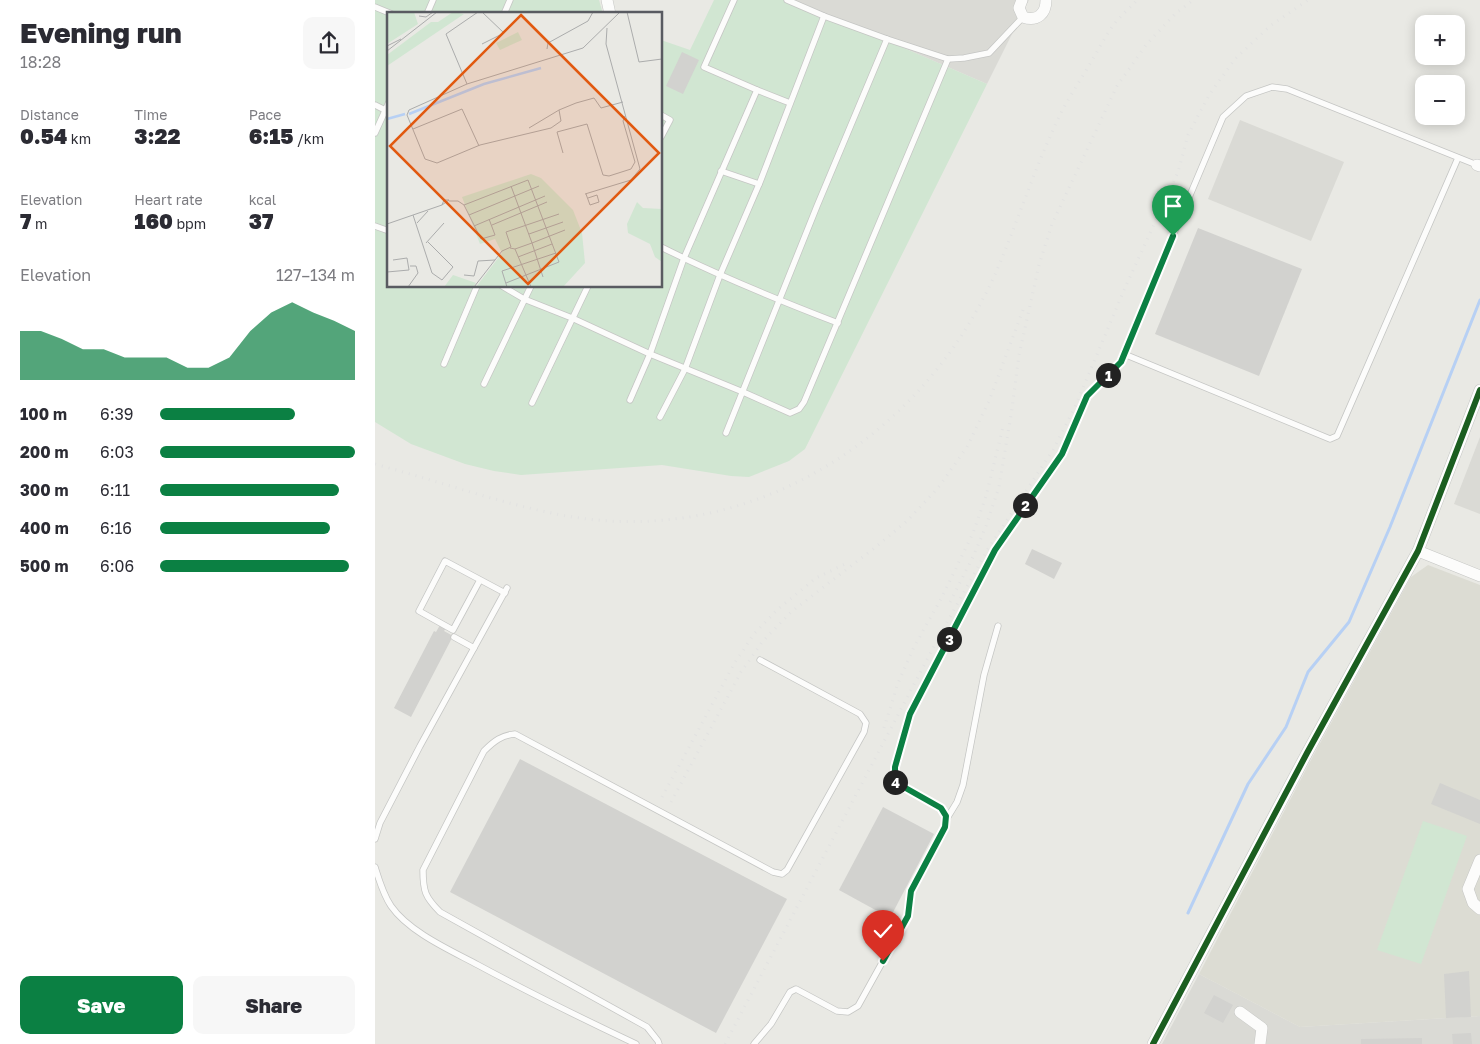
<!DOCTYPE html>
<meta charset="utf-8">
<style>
body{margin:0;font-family:"Golos Text",sans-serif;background:#f7f7f7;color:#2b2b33;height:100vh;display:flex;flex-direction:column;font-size:19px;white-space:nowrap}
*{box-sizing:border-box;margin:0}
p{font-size:16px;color:#7c7c81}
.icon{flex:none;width:28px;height:28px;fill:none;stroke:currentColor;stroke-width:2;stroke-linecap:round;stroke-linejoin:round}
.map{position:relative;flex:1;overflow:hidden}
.side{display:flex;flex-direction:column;background:#fff;width:375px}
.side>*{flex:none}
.fabs{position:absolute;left:1040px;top:15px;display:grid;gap:10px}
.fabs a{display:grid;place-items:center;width:50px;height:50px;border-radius:10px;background:#fff;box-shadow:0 2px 12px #0003;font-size:25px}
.pin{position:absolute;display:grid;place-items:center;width:42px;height:42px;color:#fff;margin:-51px -21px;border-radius:50% 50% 50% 0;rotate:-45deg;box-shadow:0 0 5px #0007}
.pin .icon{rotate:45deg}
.km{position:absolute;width:25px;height:25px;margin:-12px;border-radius:50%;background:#222;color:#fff;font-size:14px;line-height:25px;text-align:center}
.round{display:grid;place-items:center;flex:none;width:52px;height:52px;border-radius:10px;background:#f7f7f7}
.summary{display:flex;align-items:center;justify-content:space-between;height:85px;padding:0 20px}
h1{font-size:28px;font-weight:800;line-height:38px}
.stats{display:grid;grid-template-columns:repeat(3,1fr);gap:8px;height:85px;padding:5px 20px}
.stats div{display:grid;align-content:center}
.stats b{font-size:21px;font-weight:800}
.stats small{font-size:14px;font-weight:400}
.stats p{font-size:14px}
.chart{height:140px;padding:10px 20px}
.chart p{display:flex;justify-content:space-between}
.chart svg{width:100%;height:90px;margin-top:5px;fill:#0b8043;opacity:.7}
.primary-button{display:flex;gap:10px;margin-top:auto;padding:10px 20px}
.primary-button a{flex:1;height:58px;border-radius:10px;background:#0b8043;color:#fff;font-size:20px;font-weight:800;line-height:58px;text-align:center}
.primary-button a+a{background:#f7f7f7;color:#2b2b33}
ul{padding:0 20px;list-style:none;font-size:16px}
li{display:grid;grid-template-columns:80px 60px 1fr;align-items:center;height:38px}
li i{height:12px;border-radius:6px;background:#0b8043}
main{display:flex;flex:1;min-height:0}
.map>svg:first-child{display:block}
.industrial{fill:#dadad5}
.education{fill:#dcdcd3}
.green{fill:#d1e6d2}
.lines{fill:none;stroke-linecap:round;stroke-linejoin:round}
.stream{stroke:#b7d0f4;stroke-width:3}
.building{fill:#d2d2cf}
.service-casing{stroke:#c5c6c4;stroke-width:7}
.minor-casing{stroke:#c5c6c4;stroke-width:12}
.service{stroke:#fcfcfb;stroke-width:5.5}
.minor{stroke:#fcfcfb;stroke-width:11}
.rail{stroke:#e2e2e1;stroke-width:3;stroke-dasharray:1 6;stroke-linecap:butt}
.cycleway-casing{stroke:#fff;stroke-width:9}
.cycleway{stroke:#1b5e20;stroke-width:6}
.route-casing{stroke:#fff;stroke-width:10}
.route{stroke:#0b8043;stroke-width:6}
.inset-river{fill:none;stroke:#b7d0f4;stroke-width:2.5}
.inset-road{fill:none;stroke:#abacac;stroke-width:1}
.view{fill:#e15910;fill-opacity:0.15;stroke:#e15910;stroke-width:2.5}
.inset-edge{fill:none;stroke:#595b61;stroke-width:2.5}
</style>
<main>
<section class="side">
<div class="summary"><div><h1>Evening run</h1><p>18:28</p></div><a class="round"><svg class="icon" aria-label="share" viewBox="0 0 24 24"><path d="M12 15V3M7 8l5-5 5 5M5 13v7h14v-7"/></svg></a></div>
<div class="stats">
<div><p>Distance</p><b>0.54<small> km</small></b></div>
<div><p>Time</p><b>3:22</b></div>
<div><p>Pace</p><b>6:15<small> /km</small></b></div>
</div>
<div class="stats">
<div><p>Elevation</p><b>7<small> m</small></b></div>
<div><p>Heart rate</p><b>160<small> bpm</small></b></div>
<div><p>kcal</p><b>37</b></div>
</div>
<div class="chart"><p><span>Elevation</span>127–134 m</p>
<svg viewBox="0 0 160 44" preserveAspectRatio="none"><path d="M0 44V20L10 20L20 24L30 29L40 29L50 33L60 33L70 33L80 38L90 38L100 33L110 20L120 11L130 6L140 11L150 15L160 20V44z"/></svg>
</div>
<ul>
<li><b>100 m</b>6:39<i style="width:69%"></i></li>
<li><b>200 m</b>6:03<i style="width:100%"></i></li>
<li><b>300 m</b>6:11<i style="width:92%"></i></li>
<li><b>400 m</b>6:16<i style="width:87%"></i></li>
<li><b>500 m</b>6:06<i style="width:97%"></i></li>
</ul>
<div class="primary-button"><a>Save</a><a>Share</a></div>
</section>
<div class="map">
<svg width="1105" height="1044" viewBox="0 0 1105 1044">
<rect width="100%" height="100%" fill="#e9e9e4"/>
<g class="industrial">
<path d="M418,0h236l-42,84z"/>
<path d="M865,120l104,42 -33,79 -103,-42z"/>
<path d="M1105,437v77l-26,-10z"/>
<path d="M824,974l101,53 180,-11v28h-318z"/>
</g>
<path class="education" d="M1053,565l52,20v431l-180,11 -101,-53 114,-218 98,-179z"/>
<g class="green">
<path d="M0,0h224l4,14h-214v272h272v-246l29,10 24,-50h79l194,84 -182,365 -16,12 -40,16 -18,-1 -69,-11 -141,10 -27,-4 -29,-7 -54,-20 -36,-22z"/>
<path d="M1048,821l44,15 -46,128 -44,-14z"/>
</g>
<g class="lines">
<path class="stream" d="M813,913l60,-129 38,-57 22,-55 41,-50 41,-95 90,-227"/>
</g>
<g class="building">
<path d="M307,52l17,8 -16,34 -17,-8z"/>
<path d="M823,228l104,41 -43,107 -104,-42z"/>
<path d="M657,549l30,14 -8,16 -29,-15z"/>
<path d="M65,625l6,3 -2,3 9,5 -42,81 -17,-9 40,-77 2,1z"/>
<path d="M145,759l267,140 -71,134 -266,-141z"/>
<path d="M1065,783l40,17v24l-49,-20z"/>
<path d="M508,807l51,27 -44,84 -51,-28z"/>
<path d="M1094,971l2,46 -25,1 -2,-44z"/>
<path d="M839,995l19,10 -10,18 -19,-10z"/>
<path d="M1096,1033l1,11h-19l-1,-10z"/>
<path d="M1047,1038v6h-61v-5z"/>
</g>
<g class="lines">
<g class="service-casing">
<g id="service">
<path d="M359,0l-30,67 53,23 33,13"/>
<path d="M412,0l37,16 63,23 61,20 16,-1 25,-5 34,-36"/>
<path d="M0,7l17,7"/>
<path d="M52,14l6,-14"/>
<path d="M129,14l6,-14"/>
<path d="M0,105l14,7"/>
<path d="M286,115l9,5 -9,17"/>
<path d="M0,133l14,-31"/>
<path d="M346,171l38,13"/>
<path d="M0,226l14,5"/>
<path d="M286,247c58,29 117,53 177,76"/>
<path d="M127,286l22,13 48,19 78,36 93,38 47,21 9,-4 5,-7 144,-343"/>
<path d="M749,354l206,85 7,-3 121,-278"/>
<path d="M69,364l33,-78"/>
<path d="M109,384l47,-98"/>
<path d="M255,400l20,-46 34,-96 73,-168"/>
<path d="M157,403l56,-117"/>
<path d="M285,417l25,-48 35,-94 40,-93 64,-166"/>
<path d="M351,433l91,-227 70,-167"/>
<path d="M105,580l-27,50 -34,-19 26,-50 60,32"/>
<path d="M79,637l20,11"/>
<path d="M571,820l11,-18 6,-17 21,-110 14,-49"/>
<path d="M0,839l5,-16 40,-77 87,-158"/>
<path d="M0,867c4,13 8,27 16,39 18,26 59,44 87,59 52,28 105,54 158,79"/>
<path d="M284,1044l-1,-3 -11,-14 -207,-115c-15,-15 -17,-21 -17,-42l61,-119c10,-10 18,-16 31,-17l258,138 9,2 5,-4 77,-138 2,-9 -6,-9 -100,-54"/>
<path d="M379,1044l17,-20 19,-32 6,-3 41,22 11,1 10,-6 50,-90 3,-25 33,-64 2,-11 -5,-8 -46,-26v-15l15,-53 85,-164 67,-97 25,-56 33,-36 103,-244 23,-21 26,-9 15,2 190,76"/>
</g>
</g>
<g class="minor-casing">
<g id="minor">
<path d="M232,0l3,14"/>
<path d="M647,0l-3,8 4,9c14,5 23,-3 23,-17"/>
<path d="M1102,165l3,1"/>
<path d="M1043,551l62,25"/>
<path d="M1105,860l-12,29 5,14 7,6"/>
<path d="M865,1012l22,16 -2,16"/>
<path d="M778,1044l154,-291 111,-202 62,-161"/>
</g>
</g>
<use href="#service" class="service"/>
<use href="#minor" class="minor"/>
<g class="rail">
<path d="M0,464c32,9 63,18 95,28 39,11 77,22 117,27 177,21 339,-88 409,-247 22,-51 39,-105 63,-155 8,-17 19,-33 29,-50 8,-13 15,-27 24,-40 7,-10 17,-18 25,-27"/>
<path d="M575,602l23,-45 13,-31 13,-39 13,-78 7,-54 20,-90 13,-41 65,-138 29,-41 29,-31 18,-14"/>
<path d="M509,728l14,-45 16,-36 28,-50 31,-64 13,-37 17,-69"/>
<path d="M287,797l72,-133 20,-30 24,-25 38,-31 31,-15"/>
<path d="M296,802l70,-130 22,-31 28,-29 81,-62 35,-29 31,-33 29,-41 22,-46 34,-91"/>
<path d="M350,1044l215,-409 48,-86 65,-99 22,-43 49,-117 54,-118 10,-37 21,-40 26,-36 35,-33 38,-26"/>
</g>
<g class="cycleway-casing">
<path id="cycleway" d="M778,1044l154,-291 111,-202 62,-161"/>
</g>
<use href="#cycleway" class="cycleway"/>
</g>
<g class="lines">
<g class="route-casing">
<path id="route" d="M508,961l25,-45 3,-25 34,-64 1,-11 -5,-8 -46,-26v-15l15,-53 85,-164 67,-96 25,-58 34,-34 52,-126"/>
</g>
<use href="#route" class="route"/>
</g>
<g transform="translate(12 12)">
<rect width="275" height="275" fill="#e9e9e4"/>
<path d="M0,0h27l4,12 -31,20zM66,0l11,2 -77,52v-11l44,-33h7zM131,20l4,8 -22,10 -4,-7zM144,162l10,4 32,32 9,23 3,30 -22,24h-87l26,-34 -7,-14 -15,5 -18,-47zM250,190l6,6 19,1v53l-7,-5 -5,-13 -22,-11 -1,-9zM66,263l23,8 -3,4h-29z" fill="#d1e6d2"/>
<path class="inset-river" d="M22,102l75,-30 57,-16M0,107l18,-5"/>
<path class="inset-road" d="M233,0l-37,36 -116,36 -58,26 -2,5 18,44 12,4 43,-18 71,-17 10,-7 -2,-11 17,-7 18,-5 7,10 22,-6M240,0l12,50 23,-3M32,4l7,1 7,-5M95,32l22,-11 -22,-21M0,34l14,-7M160,37l1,-6 40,-22 5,-9M0,39l50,-39M80,72l-21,-50 32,-22M142,116l30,-18M26,117l49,-20 17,37M176,141l-6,-21 30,-8 16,51 6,1 22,-7 4,-7 -12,-41 2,-5M124,174l21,57 33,-13M198,182l46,-14 9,-11 -34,-125 1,-16M199,182l4,11 9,-3 -2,-7 -9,3M62,189h9l6,4 17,34 14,-4 -6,-16M77,193l64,-25 31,82 -53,21M26,203l19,58 10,7 11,-13 -25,-25M82,203l70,-29M30,211l11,-12M0,212l55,-19 7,-5h-5l-2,5M105,213l55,-23M87,214l71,-30M142,222l34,-12M39,231l18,-20M123,236l5,1 16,38M128,237l17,-6 11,34M131,245l34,-13M0,260l22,-2 -2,-12 -14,2M77,263l10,1 4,-15 17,-1M21,275l10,-14 -2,-7h-6M87,275l28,-36 9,-4 -5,-15 53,-18M120,275l-5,-16 54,-18"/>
<path class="view" d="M134,3l138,138 -131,131 -138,-138z"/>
<rect width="275" height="275" class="inset-edge"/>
</g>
</svg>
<div class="fabs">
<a>+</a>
<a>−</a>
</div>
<div class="pin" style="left:798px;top:236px;background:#1e9e55"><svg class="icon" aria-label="arrive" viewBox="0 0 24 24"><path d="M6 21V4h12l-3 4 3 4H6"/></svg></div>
<div class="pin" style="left:508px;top:961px;background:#d93025"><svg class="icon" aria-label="check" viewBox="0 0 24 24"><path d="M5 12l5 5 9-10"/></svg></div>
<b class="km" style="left:733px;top:375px">1</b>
<b class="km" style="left:650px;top:505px">2</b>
<b class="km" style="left:574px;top:639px">3</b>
<b class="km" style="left:520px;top:782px">4</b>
</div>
</main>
